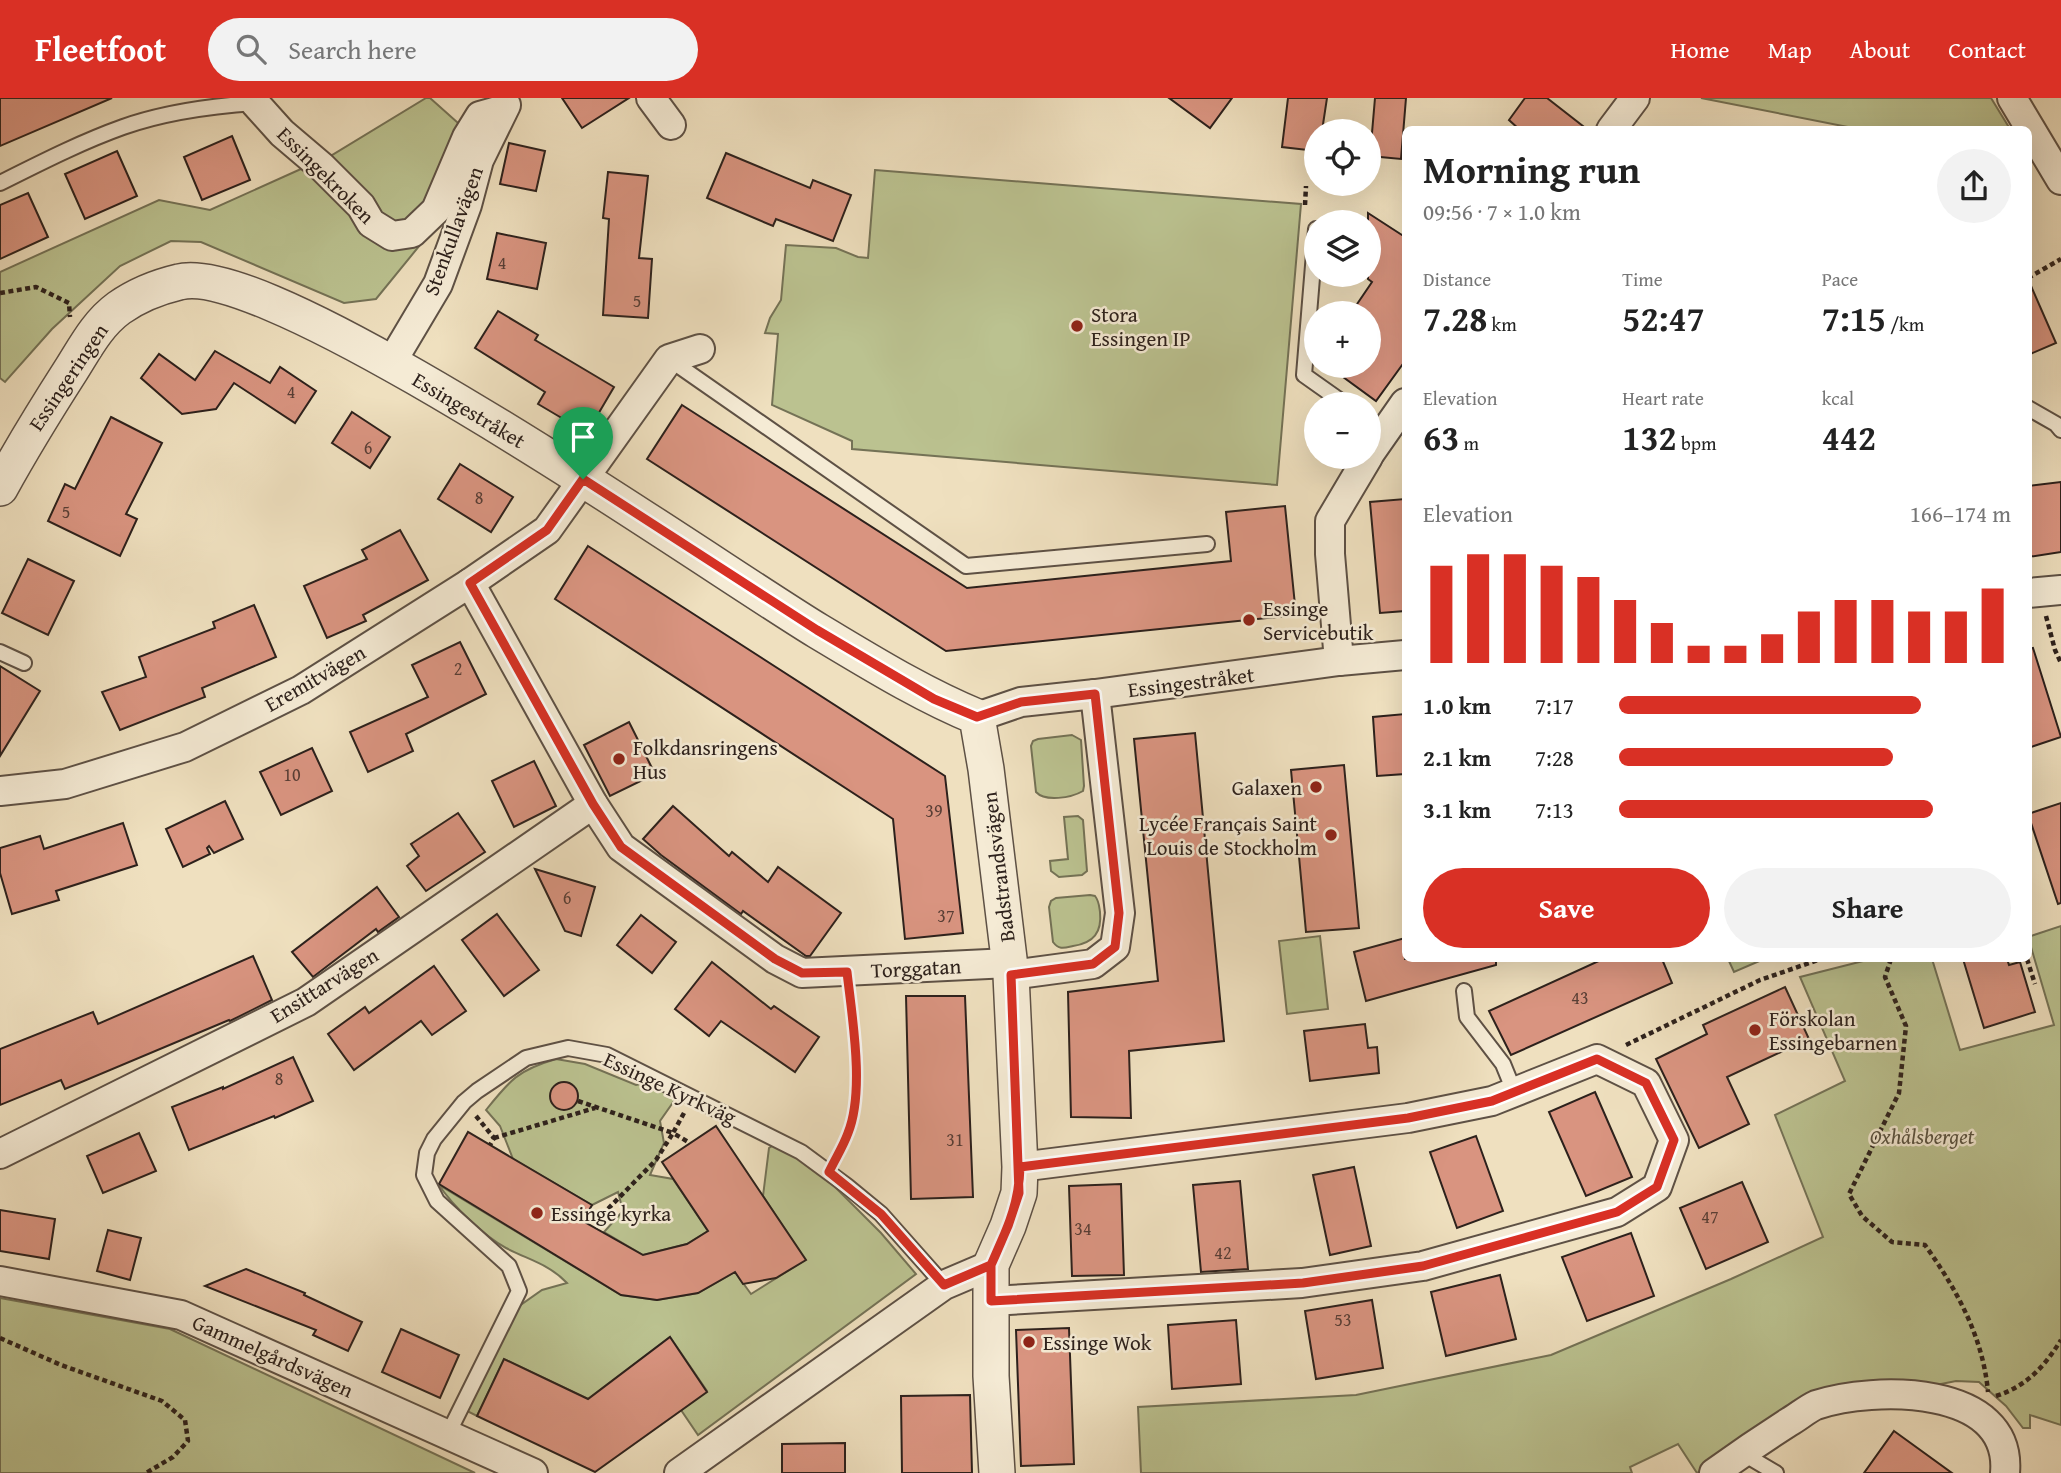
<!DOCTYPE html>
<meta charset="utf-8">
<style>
body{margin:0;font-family:"Gentium Book Plus",serif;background:#f2f2f2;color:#222;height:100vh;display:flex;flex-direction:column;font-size:26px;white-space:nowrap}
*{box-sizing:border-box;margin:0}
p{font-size:23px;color:#767676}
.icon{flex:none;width:38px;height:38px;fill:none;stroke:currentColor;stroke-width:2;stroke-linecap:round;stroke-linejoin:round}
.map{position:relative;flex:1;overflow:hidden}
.panel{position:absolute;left:1402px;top:28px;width:630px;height:836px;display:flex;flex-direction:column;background:#fff;border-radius:10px;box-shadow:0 7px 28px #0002}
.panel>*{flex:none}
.tools{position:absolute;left:1304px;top:21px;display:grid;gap:14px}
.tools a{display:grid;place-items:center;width:77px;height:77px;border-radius:50%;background:#fff;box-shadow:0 7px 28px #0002;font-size:35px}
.pin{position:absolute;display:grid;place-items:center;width:60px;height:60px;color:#fff;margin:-72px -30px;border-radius:50% 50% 50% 0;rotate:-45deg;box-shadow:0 0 7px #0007}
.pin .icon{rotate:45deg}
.round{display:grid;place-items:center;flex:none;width:74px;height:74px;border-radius:37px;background:#f2f2f2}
.overview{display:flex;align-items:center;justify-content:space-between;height:119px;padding:0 21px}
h1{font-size:38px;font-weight:700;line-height:52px}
.figures{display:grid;grid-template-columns:repeat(3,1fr);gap:10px;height:119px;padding:7px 21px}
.figures div{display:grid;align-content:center}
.figures b{font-size:35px;font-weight:700}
.figures small{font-size:19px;font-weight:400}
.figures p{font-size:19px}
.chart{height:196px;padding:14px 21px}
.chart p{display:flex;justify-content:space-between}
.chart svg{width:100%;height:126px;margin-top:7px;stroke:#d93025;stroke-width:6}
.primary-button{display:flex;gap:14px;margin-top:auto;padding:14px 21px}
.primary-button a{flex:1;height:80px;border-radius:42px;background:#d93025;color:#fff;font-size:28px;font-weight:700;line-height:80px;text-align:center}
.primary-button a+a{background:#f2f2f2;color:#222}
ul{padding:0 21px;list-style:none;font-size:23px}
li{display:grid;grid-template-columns:112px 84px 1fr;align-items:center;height:52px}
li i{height:18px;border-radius:9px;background:#d93025}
header{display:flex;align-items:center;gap:42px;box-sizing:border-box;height:98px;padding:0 35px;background:#d93025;color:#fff}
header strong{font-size:33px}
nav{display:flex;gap:38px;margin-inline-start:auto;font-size:24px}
.search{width:490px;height:63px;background:#f2f2f2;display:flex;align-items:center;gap:18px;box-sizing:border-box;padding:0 24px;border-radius:38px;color:#767676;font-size:26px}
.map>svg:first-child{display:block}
.green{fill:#bbc290;stroke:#747256;stroke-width:2}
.building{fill:#d99480;stroke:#2d211c;stroke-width:2}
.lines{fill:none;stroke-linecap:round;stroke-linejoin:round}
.service-casing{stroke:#5e5145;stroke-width:18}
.minor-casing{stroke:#5e5145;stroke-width:32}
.tertiary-casing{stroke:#5e5145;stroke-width:38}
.path{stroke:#2d211c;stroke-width:4.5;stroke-dasharray:5 3.5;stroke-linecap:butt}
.service{stroke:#f5ebd5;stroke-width:14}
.minor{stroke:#f5ebd5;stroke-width:28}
.tertiary{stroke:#f5ebd5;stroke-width:35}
.route-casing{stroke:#fff;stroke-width:14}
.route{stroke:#d93025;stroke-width:9}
.poi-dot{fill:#8f2418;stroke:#f5ebd5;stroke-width:2.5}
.labels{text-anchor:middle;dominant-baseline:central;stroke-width:5;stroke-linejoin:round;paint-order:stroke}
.number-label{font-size:18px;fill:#583e35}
.street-label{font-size:21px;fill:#2d211c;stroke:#f5ebd5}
.poi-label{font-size:21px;fill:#2d211c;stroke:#f5ebd5;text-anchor:start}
.park-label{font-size:21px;font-style:italic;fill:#58513f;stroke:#f5ebd5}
</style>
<header>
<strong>Fleetfoot</strong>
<div class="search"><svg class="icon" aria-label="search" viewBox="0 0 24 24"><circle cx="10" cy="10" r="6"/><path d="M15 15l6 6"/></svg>Search here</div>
<nav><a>Home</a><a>Map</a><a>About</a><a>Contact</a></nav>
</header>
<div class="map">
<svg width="2061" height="1375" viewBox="0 0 2061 1375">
<rect width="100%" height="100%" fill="#efe0bf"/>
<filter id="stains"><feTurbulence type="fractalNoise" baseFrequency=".00286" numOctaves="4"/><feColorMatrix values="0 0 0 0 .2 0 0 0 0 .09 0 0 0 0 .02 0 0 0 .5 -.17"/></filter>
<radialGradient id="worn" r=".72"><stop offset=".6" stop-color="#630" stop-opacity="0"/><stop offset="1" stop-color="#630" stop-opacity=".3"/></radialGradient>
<g class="green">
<path d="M426,0h4l46,41 -34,79 -66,81 -32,4 -143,-61 -30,-1 -51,25 -68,63 -47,53 -5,-4v-106l159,-72 51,10 122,-55z"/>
<path d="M1701,0h290l19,31h-152z"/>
<path d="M875,72l426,34 -24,281 -425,-36v-8l-80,-36 6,-71 -13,-1 5,-15 11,-18 5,-55 50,3 22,9 10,1z"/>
<path d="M1072,637l9,5 3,46 -1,5c-12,7 -38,11 -47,1l-5,-46 2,-5 5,-2z"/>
<path d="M1078,718l5,4 4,51 -5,4 -23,2 -8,-6 -1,-10 18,-2 -4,-42z"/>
<path d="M1090,797l5,1c4,5 4,9 5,16 2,20 -6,31 -27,34 -9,2 -14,4 -20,-4l-4,-35 2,-6 5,-3z"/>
<path d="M2061,828v499l-31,-10v13h-7l-17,-22 -27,-24 -23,-1 -35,7 -108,9 -116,76 -19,-29 -48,23 2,6h-491l-3,-66 218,-12 195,-40 180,-76 92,-42 -48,-122 70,-34 -45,-104 71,-18h61l28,91 94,-25 -26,-88z"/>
<path d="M1320,838l8,73 -41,5 -8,-73z"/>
<path d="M1728,861h36l-30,13z"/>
<path d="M556,961l29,5 51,21 13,-3 25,13v6l-14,20 4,22 -14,32 23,4 35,52 -21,13 -44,11 -39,-23 19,-21 -5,-19 -26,13 -79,-46 -13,-33 -14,-16c24,-30 32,-40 70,-51z"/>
<path d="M775,1046l45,28 61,61 35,41 -218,161 -17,-25 26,-19 -37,-54 -82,62 -84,-40 -27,57 -10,-5 48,-102 27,-19 25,-7c-18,-19 -38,-23 -61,-35 -22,-12 -54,-43 -67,-63l182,110 36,5 41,-7 37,-21 16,22 54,-34 -42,-64 6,-48z"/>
<path d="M0,1200l170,31 305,144h-475z"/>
</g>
<g class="building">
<path d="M0,0h112l-112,48z"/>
<path d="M562,0h67l-47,30z"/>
<path d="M1169,0h63l-22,30z"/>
<path d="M1288,0h39l-5,33h-6v20l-34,-4z"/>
<path d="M1375,0h31l-5,61 -31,-3z"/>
<path d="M1525,0h22l41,32h-68l-11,-10z"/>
<path d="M232,38l18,44 -48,20 -18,-43z"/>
<path d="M509,45l36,8 -9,40 -36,-7z"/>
<path d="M117,53l20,45 -52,23 -20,-45z"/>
<path d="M726,55l84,35 3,-8 38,15 -18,46 -57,-22 -3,7 -66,-28z"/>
<path d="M608,74l40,4 -9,82 13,1 -4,59 -45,-3 6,-96 -6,-1z"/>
<path d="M28,95l20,44 -48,22v-54z"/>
<path d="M1368,115l37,24v124l-29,40 -48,-35h40v-53h-17l21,-31 -4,-3z"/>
<path d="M497,135l49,10 -9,46 -50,-10z"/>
<path d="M2028,181l28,64 -28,12z"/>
<path d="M498,213l40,24 -3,5 79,47 -27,46 -49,-29 7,-12 -70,-44z"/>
<path d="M215,253l55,32 10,-16 36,24 -21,32 -61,-40 -18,26 -34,5 -41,-36 18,-24 36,26z"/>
<path d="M682,307l285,183 264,-27 -5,-49 59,-6 11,109 -350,36 -299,-192z"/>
<path d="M352,314l38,25 -20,31 -38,-25z"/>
<path d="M111,319l51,26 -36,71 11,5 -17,37 -72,-35 17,-37 10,5z"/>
<path d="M460,366l53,33 -22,35 -53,-33z"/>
<path d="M2061,384v70l-33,5v-71z"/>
<path d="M1405,401v112l-25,2 -10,-111z"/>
<path d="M400,432l28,50 -65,35 3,6 -39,17 -23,-52 63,-27 -5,-9z"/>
<path d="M588,448l357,230 18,157 -58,6 -12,-120 -338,-220z"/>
<path d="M28,461l46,22 -26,54 -46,-22z"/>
<path d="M254,507l22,52 -74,31 3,9 -85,33 -18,-38 44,-15 -7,-20 76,-29 -2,-6z"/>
<path d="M460,544l26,52 -80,40 7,17 -45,21 -18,-40 78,-35 -16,-32z"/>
<path d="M2033,550l28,89 -33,11v-99z"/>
<path d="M0,568l40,25 -40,65z"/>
<path d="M1405,616v60l-28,2 -4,-59z"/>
<path d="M629,624l26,52 -45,22 -26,-51z"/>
<path d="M1195,635l29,308 -95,10 2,67 -60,-1 -3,-125 90,-11 -24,-242z"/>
<path d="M312,650l20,43 -51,24 -21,-43z"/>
<path d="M534,663l22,45 -42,21 -22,-46z"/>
<path d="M1344,667l15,163 -53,4 -15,-162z"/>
<path d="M225,703l18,38 -29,14 -5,-7 -2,2 3,6 -27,13 -17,-38z"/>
<path d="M2061,705v100l-3,1 -30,-90z"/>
<path d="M673,708l56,50 3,-4 36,30 10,-15 63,46 -31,43h-4l-63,-45 -2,3 -80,-59 -18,-16z"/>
<path d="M458,715l27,39 -59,39 -19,-25 12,-10 -8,-12z"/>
<path d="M123,725l14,42 -81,26 3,9 -47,14 -12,-41v-25l40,-12 4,13z"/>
<path d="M535,771l60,18 -14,49 -16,-5z"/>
<path d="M377,789l22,30 -21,15 -2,-3 -63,48 -21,-25z"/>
<path d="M497,816l42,56 -35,26 -42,-56z"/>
<path d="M641,817l35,27 -24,31 -35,-28z"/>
<path d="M1405,840v21h91v6l-130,36 -12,-49z"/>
<path d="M253,858l19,44 -42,21 -1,-1 -164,69 -4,-9 -61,25v-56l93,-37 5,12z"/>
<path d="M1603,861h59l10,24 -161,72 -22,-44z"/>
<path d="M1963,861h44l2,6 11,-3 15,50 -51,16z"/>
<path d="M712,864l59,47 3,-3 45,31 -24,35 -74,-51 -12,15 -34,-27z"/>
<path d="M434,868l32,45 -34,24 -11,-14 -67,49 -26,-36 37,-27 4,6z"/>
<path d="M1785,889l24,52 -82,38 22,47 -50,24 -43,-89 51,-25 -4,-9z"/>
<path d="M906,898h59l8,201 -62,2z"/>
<path d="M1365,926l3,24 9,-1 2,26 -69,8 -6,-50z"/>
<path d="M293,959l20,44 -38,17 -1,-2 -85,34 -17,-43 51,-20v2z"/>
<circle cx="564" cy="998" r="14"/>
<path d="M1595,994l37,85 -46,19 -37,-84z"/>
<path d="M716,1028l90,134 -30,18 -33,6 -8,-12 -37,21 -41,7 -36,-5 -182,-111 29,-52 124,73 -9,16 60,34 44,-11 21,-13 -46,-69z"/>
<path d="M139,1035l17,38 -53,22 -16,-37z"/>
<path d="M1476,1038l27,75 -46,17 -27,-76z"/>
<path d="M1354,1069l17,79 -41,9 -17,-80z"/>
<path d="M1240,1083l8,88 -47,3 -8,-87z"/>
<path d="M1742,1084l26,60 -62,27 -26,-61z"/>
<path d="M1121,1086l3,91 -52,1 -3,-90z"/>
<path d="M0,1112l55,9 -6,40 -49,-8z"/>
<path d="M108,1132l33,8 -11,42 -33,-9z"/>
<path d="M1631,1135l23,63 -67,25 -25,-64z"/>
<path d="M246,1171l59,24 -1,2 58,27 -14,29 -35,-16 3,-5 -111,-44z"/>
<path d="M1500,1177l16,64 -70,17 -15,-64z"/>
<path d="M1372,1202l11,68 -67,11 -11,-68z"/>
<path d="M1236,1222l5,64 -69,5 -4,-64z"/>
<path d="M1069,1230l5,136 -53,2 -5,-136z"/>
<path d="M401,1231l58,26 -19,43 -58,-26z"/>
<path d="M670,1239l37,55 -112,80 -118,-56 27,-57 84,40z"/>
<path d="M970,1297l2,78h-70l-1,-77z"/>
<path d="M1894,1333l58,42h-88z"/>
<path d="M845,1345v30h-63v-29z"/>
</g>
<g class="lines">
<g class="service-casing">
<g id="service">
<path d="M0,85c40,-20 81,-41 123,-56 42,-15 88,-21 132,-24"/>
<path d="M1316,131l-12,146 41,29"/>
<path d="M669,261l297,207 241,-22"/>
<path d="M2028,310l28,16 5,6"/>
<path d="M0,554l24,11"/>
<path d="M1464,893l3,26 36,47 11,27"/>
<path d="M448,1336l71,-143 -10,-25 -72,-65 -13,-26 3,-22 7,-14 30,-37 13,-11 49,-33 42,-10 39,7 194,97 46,34 34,28 63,71"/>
<path d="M1742,1355l34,20"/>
</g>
</g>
<g class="minor-casing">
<g id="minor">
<path d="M255,0v5l27,30 40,34 39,39 10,17 21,13 20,-3 24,-23 31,-73 13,-21 21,-6"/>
<path d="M651,0l20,27"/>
<path d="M2012,0l49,82"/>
<path d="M1611,32l24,-32"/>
<path d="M391,265l47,-79 29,-79 12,-45 27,-55"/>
<path d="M1368,358l37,-53"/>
<path d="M470,485l123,221 28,43 154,112 27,14 207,-10"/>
<path d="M2028,495l33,-3"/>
<path d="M1339,563l-9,-107v-33l38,-64"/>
<path d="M977,619l44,-15 74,-8 244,-33 66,-6"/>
<path d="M0,693l65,-7 120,-37 116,-57 169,-107 77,-53 122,-171 31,-10"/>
<path d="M1011,877l82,-11 22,-17 5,-34 -25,-219"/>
<path d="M0,1056l306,-152 287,-198"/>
<path d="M0,1183l181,34 352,158"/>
<path d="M991,1203l311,-18 121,-17 194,-54 40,-25 17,-47 -28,-57 -49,-24 -105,42 -84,17 -388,49"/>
<path d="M679,1375l265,-188 47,-20"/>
<path d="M1714,1375c25,-18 50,-35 75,-51 9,-5 18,-13 27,-17 57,-19 197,-21 189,68"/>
</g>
</g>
<g class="tertiary-casing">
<path id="tertiary" d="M0,390c22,-40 46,-79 71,-118 14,-22 26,-46 48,-62 17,-12 39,-21 60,-26 92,-25 538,288 639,349 52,31 103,63 159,86l9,52 25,206 9,192 -1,26 -11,33 -17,39v111l6,97"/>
</g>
<g class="path">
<path d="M1305,107l1,-19"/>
<path d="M2028,180l33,-19"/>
<path d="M0,195l36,-6 33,16 1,14"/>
<path d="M2046,518l9,34 6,13"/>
<path d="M1891,861l-6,18 21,49 -7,67 -50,101 13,22 30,26 33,3c32,45 58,92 63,147"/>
<path d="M2027,861l8,25"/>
<path d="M1626,947l134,-65 61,-21"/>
<path d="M578,1003l95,32 -17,27 -57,58 -11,-6"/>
<path d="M684,1015l-11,20 17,10"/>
<path d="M476,1018l18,22 -4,7"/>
<path d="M494,1040l101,-30"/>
<path d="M837,1058c4,-8 9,-16 12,-24 14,-43 5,-92 1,-135"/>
<path d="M0,1240l61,27 101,36 23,19 3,21 -15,16 -27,16"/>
<path d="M1996,1298c31,-10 48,-29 65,-56"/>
</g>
<use href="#service" class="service"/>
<use href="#minor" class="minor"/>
<use href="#tertiary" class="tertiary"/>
</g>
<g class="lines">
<g class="route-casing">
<path id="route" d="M583,381l-36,51 -77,53 123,221 28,43 154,112 27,14 45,-1c5,45 18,119 1,161 -5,14 -13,26 -19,39l52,42 63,71 47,-20c15,-34 28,-59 29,-98l388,-49 84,-17 105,-42 49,24 28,57 -17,47 -40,25 -194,54 -120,17 -312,18v-36l17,-39 11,-33 -8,-218 82,-11 22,-17 4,-34 -24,-219 -74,8 -44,15 -43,-18 -117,-69 -234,-151"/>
</g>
<use href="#route" class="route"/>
</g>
<g class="poi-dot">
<circle cx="1077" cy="228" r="7"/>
<circle cx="1249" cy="522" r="7"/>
<circle cx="619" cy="661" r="7"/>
<circle cx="1316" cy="689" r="7"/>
<circle cx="1331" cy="737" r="7"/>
<circle cx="1755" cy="932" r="7"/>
<circle cx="537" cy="1115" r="7"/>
<circle cx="1029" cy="1244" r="7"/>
</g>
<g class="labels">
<g class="number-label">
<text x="502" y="164">4</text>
<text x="637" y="202">5</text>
<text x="291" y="293">4</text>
<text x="368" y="349">6</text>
<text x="479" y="399">8</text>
<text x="66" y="413">5</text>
<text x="458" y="570">2</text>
<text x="292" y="676">10</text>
<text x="934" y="712">39</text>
<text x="567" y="799">6</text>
<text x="946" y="817">37</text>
<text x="1580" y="899">43</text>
<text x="279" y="980">8</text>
<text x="955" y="1041">31</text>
<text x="1710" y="1118">47</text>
<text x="1083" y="1130">34</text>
<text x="1223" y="1154">42</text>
<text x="1343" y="1221">53</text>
</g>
<g class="street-label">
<text transform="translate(326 77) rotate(45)">Essingekroken</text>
<text transform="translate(453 133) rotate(-70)">Stenkullavägen</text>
<text transform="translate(68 279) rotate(-56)">Essingeringen</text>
<text transform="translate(469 312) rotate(31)">Essingestråket</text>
<text transform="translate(315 580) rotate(-30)">Eremitvägen</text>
<text transform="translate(1191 584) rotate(-7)">Essingestråket</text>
<text transform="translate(998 769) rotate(-97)">Badstrandsvägen</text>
<text transform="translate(916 870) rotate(-3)">Torggatan</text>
<text transform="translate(324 887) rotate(-32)">Ensittarvägen</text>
<text transform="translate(670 990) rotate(25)">Essinge Kyrkväg</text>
<text transform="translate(273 1258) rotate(24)">Gammelgårdsvägen</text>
</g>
<g class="poi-label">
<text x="1091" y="216">Stora<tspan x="1091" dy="24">Essingen IP</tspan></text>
<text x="1263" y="510">Essinge<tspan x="1263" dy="24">Servicebutik</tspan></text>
<text x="633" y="649">Folkdansringens<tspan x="633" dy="24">Hus</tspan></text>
<text x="1302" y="689" text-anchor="end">Galaxen</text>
<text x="1317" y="725" text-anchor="end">Lycée Français Saint<tspan x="1317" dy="24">Louis de Stockholm</tspan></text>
<text x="1769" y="920">Förskolan<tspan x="1769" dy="24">Essingebarnen</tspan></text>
<text x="551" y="1115">Essinge kyrka</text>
<text x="1043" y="1244">Essinge Wok</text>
</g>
<g class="park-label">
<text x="1922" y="1038">Oxhålsberget</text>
</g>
</g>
<rect width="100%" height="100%" filter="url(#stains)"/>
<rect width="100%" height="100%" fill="url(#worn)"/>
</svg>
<div class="tools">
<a><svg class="icon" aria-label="locate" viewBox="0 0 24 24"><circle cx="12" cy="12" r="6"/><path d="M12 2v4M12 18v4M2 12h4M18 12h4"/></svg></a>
<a><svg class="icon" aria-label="layers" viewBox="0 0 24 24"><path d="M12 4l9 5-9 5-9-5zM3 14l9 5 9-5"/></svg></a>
<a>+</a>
<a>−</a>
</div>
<div class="pin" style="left:583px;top:381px;background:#1e9e55"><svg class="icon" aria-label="arrive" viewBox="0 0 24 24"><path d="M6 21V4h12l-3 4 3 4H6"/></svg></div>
<section class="panel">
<div class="overview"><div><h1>Morning run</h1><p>09:56 · 7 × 1.0 km</p></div><a class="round"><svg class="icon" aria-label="share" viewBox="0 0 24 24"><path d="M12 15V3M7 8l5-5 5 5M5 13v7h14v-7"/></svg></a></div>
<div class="figures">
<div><p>Distance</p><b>7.28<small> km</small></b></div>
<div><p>Time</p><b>52:47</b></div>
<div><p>Pace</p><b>7:15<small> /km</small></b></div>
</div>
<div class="figures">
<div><p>Elevation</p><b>63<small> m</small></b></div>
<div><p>Heart rate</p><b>132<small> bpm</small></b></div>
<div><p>kcal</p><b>442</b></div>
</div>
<div class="chart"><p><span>Elevation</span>166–174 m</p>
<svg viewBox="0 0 160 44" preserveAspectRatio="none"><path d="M5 44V10M15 44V6M25 44V6M35 44V10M45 44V14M55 44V22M65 44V30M75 44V38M85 44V38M95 44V34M105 44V26M115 44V22M125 44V22M135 44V26M145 44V26M155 44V18"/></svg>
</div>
<ul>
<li><b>1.0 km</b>7:17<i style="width:77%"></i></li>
<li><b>2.1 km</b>7:28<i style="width:70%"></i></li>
<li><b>3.1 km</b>7:13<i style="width:80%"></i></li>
</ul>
<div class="primary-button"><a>Save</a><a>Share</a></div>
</section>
</div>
